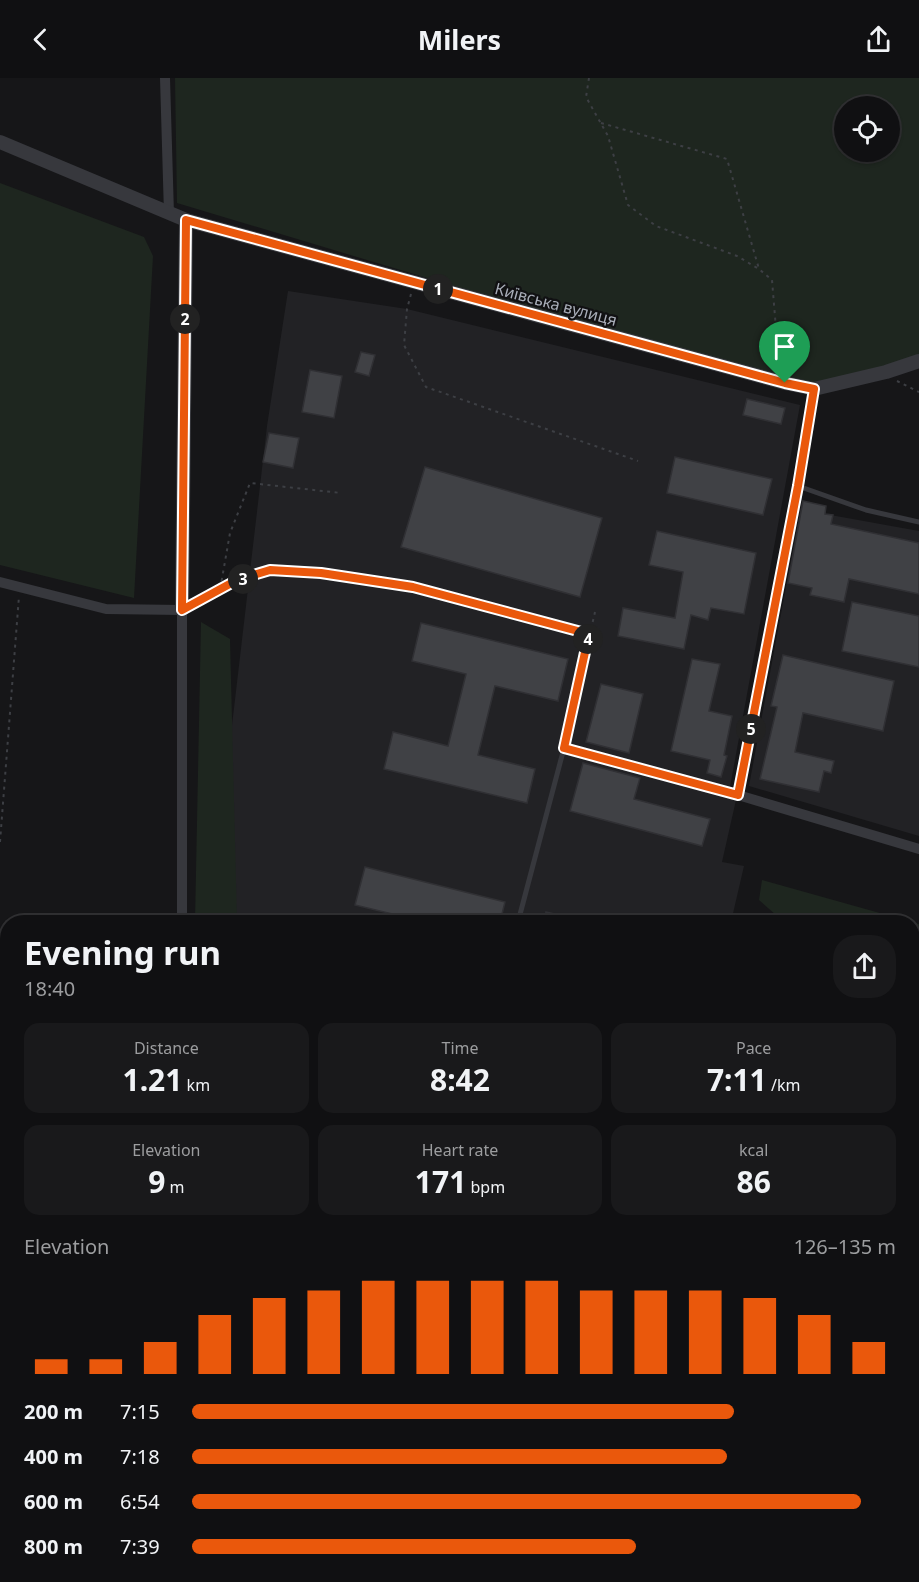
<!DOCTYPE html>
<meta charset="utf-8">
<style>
body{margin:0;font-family:"Noto Sans",sans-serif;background:#19191b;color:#f1f3f6;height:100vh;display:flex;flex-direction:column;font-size:22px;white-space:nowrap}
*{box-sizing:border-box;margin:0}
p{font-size:20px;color:#9c9d9f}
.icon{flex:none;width:33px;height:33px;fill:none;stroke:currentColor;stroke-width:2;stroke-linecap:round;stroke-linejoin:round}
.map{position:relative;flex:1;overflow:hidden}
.drawer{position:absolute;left:0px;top:837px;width:920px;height:668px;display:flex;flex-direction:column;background:#101012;border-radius:24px 24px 0 0;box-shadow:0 2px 4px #0004,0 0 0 2px #303032}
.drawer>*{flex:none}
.tools{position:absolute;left:834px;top:18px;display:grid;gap:12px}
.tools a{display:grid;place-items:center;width:66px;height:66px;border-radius:50%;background:#101012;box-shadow:0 2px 4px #0004,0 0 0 2px #303032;font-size:30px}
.pin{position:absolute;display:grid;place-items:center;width:51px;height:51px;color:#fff;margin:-62px -26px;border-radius:50% 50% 50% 0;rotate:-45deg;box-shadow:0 0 6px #0007}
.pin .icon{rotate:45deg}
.km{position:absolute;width:30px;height:30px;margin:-15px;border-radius:50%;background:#222;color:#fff;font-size:16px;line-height:30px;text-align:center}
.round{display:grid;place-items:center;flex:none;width:63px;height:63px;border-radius:24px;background:#19191b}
.head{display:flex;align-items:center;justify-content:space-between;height:102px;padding:0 24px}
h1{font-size:33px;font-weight:700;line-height:45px}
.figures{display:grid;grid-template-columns:repeat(3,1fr);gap:9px;height:102px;padding:6px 24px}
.figures div{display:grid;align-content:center;border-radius:15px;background:#19191b;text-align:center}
.figures b{font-size:30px;font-weight:700}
.figures small{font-size:16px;font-weight:400}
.figures p{font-size:16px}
.chart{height:168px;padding:12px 24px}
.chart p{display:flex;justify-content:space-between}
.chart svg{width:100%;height:108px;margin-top:6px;stroke:#ea580c;stroke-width:6}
ul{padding:0 24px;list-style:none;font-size:20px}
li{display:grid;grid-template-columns:96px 72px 1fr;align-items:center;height:45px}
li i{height:15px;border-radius:8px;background:#ea580c}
header{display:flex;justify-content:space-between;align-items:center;height:78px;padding:0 24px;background:#101012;font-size:27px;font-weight:700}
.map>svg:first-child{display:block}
.built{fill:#222225}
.green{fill:#1e261f;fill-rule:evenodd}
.building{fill:#404145;stroke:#303034;stroke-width:1.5}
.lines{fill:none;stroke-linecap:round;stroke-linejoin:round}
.path{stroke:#3d3f44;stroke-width:2;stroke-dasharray:3 4.5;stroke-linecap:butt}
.service{stroke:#37383d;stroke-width:5}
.minor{stroke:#37383d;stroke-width:10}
.tertiary{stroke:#37383d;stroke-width:14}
.route-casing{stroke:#fff;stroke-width:12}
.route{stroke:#ea580c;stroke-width:8}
.labels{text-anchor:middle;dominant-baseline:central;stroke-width:4.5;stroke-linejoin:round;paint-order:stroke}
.street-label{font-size:16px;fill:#a8adb8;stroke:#111113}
</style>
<header><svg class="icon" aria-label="back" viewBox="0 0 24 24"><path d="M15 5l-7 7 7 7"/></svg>Milers<svg class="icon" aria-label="share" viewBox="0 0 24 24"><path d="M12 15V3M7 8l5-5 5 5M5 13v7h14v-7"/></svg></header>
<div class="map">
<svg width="919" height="1504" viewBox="0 0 919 1504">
<rect width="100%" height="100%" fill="#161618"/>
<g class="built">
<path d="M288,213l119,18 393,96 -72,393 8,2 -14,62 22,4 -13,56h-522l58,-496z"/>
<path d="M802,423l24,5 -1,8 94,17v305l-170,-50z"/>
</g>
<g class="green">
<path d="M175,0h744v282l-105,29 -50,-10 -587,-176zM844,28h46v46h-46z"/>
<path d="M0,105l144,54 9,19 -19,342 -134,-33z"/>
<path d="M201,544l29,17 7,283h-42z"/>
<path d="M762,802l157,44v120l-7,-6v-116h-128l-25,-22z"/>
<path d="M0,1313h8v184h35l1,7h-44z"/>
<path d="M200,1497h63l-1,7h-62z"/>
</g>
<g class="building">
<path d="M361,274l14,3 -6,21 -14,-4z"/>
<path d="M310,292l32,6 -8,42 -32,-6z"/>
<path d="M747,321l38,9 -4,16 -38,-9z"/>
<path d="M269,355l30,5 -6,30 -30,-6z"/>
<path d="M675,379l97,22 -9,36 -96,-22z"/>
<path d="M425,389l177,51 -22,79 -179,-50z"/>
<path d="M803,423l23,5 -1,8 8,1 -2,9 88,19v51l-70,-15 -5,23 -34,-7 2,-7 -24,-5z"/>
<path d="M657,453l99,22 -12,61 -33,-6 -3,12 -17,-5 -7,34 -66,-13 5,-28 52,10 8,-46 -34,-7z"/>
<path d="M852,524l67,14v51l-77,-16z"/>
<path d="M421,545l147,36 -10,42 -63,-15 -17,69 57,14 -8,34 -143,-34 9,-37 55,14 18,-72 -54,-13z"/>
<path d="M783,577l111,26 -11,50 -80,-18 -8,39 39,9 -3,12 -7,-2 -5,21 -59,-13 17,-72 -6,-1z"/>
<path d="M692,581l28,5 -11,47 23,5 -8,39 3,1 -6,21 -14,-4 3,-13 -39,-9z"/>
<path d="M601,606l42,10 -14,59 -43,-11z"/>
<path d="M583,685l57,15 -6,21 76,20 -8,27 -132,-35z"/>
<path d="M365,789l140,35 -5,20h-92l1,-4 -54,-13z"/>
<path d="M546,834l27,6v4h-30z"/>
</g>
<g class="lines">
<g class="path">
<path d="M589,0l-3,19 22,39 20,69 28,21 81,30 22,13 13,11 5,61 5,27"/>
<path d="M601,45l126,36 32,110"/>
<path d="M411,216l-4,15 -3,36 22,42 212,74"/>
<path d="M897,303l22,11"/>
<path d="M220,512l17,-10 33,-9 51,2 92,14 176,47"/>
<path d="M195,525l25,-13 10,-57 20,-50 91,10"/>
<path d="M566,661l29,-127"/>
<path d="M0,764l19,-246"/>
<path d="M0,1026l8,146"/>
<path d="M0,1261h8"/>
<path d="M912,1425l7,1"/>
</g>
<g class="service">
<path d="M798,408l68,24 53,12"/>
<path d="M518,844l46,-174 174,47"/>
</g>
<g class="minor">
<path d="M165,0l4,136"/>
<path d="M814,311l-16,97 -60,309 181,54"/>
<path d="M0,504l106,27 76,1v312"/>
<path d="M180,1504v-7"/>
</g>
<g class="tertiary">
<path d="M0,64l186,78 599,163 29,6 72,-17 33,-11"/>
<path d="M182,532l4,-390"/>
</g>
</g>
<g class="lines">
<g class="route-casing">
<path id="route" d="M186,142l599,163 29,6 -16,97 -60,309 -174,-47 25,-114 -176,-47 -92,-14 -51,-3 -33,10 -55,30z"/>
</g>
<use href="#route" class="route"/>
</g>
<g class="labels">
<g class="street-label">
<text transform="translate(556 226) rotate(15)">Київська вулиця</text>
</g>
</g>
</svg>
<div class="tools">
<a><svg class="icon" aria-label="locate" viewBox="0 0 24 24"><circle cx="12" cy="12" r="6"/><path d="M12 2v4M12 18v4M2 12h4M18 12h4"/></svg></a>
</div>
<div class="pin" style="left:785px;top:305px;background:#1e9e55"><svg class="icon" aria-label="arrive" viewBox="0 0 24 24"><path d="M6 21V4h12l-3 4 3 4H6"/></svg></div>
<b class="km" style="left:438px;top:211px">1</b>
<b class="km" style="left:185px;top:241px">2</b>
<b class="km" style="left:243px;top:501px">3</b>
<b class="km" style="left:588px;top:561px">4</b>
<b class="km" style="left:751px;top:651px">5</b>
<section class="drawer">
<div class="head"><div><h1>Evening run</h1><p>18:40</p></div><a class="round"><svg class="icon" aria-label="share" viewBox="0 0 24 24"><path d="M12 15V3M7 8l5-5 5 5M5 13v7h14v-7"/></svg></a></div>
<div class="figures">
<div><p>Distance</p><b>1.21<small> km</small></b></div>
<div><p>Time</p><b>8:42</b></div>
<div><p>Pace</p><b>7:11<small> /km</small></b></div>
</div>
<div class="figures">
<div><p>Elevation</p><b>9<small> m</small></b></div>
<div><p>Heart rate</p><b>171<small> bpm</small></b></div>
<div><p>kcal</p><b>86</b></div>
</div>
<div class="chart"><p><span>Elevation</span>126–135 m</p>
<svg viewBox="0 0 160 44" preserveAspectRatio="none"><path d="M5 44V38M15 44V38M25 44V31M35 44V20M45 44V13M55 44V10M65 44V6M75 44V6M85 44V6M95 44V6M105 44V10M115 44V10M125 44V10M135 44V13M145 44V20M155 44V31"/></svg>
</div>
<ul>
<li><b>200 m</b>7:15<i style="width:77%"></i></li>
<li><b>400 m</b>7:18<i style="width:76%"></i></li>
<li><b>600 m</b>6:54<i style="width:95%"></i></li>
<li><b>800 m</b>7:39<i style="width:63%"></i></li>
</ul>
</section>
</div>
